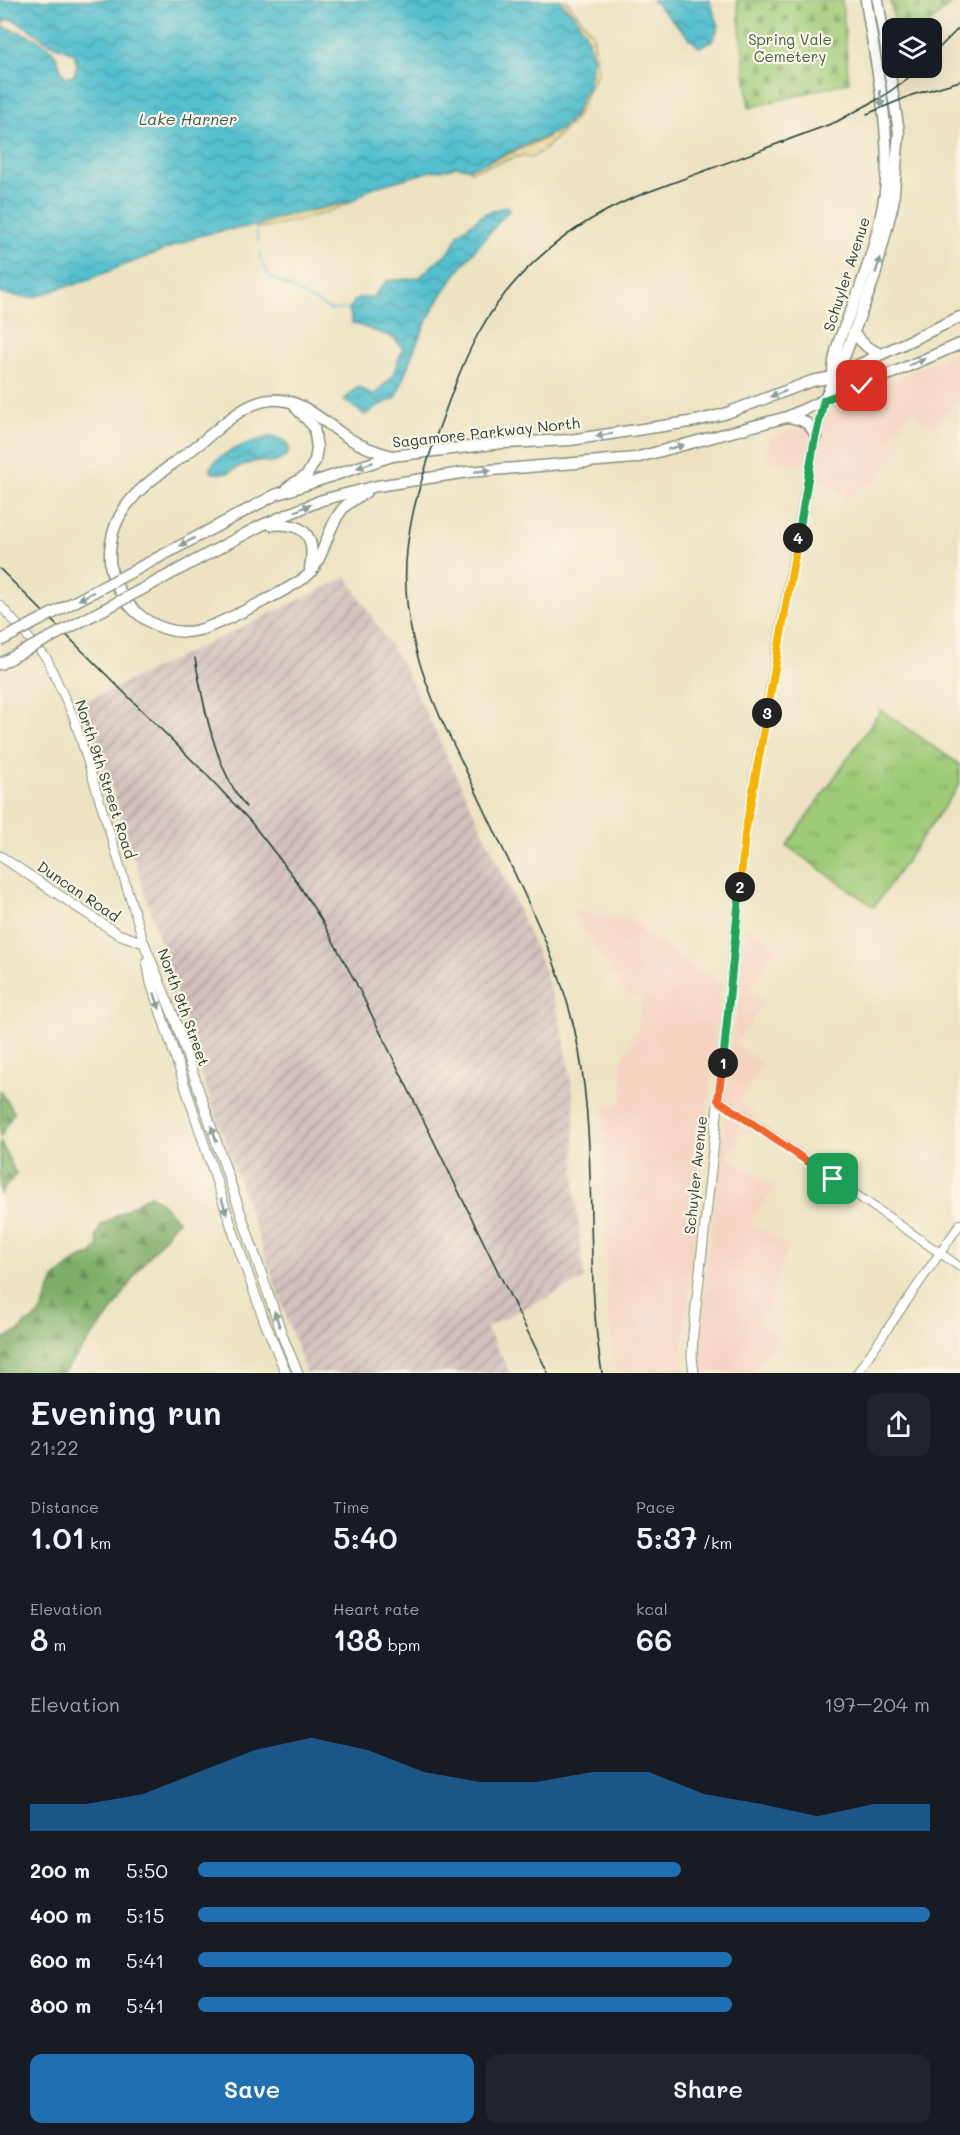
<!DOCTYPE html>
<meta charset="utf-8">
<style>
body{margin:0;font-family:Mali,sans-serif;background:#20242c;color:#f1f3f6;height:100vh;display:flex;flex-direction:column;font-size:22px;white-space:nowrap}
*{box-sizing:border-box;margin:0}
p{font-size:20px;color:#9ea1a6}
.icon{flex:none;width:33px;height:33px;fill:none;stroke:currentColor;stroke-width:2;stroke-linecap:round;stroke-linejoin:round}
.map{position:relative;height:1373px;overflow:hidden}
.sheet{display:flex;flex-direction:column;background:#171b24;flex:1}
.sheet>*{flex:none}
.buttons{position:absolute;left:882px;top:18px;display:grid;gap:12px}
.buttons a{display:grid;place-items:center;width:60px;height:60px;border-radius:12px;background:#171b24;box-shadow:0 6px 24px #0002;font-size:30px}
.pin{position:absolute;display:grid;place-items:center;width:51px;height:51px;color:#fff;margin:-26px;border-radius:12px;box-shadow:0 3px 9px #0006}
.km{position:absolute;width:30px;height:30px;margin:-15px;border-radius:50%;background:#222;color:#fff;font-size:16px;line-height:30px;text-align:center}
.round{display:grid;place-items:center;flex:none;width:63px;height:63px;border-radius:12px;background:#20242c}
.head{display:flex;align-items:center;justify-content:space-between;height:102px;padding:0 30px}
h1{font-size:33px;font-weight:600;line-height:45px}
.figures{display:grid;grid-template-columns:repeat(3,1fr);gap:9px;height:102px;padding:6px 30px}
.figures div{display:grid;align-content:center}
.figures b{font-size:30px;font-weight:600}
.figures small{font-size:16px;font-weight:400}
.figures p{font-size:16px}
.chart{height:168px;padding:12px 30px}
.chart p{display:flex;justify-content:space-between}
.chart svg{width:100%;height:108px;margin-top:6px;fill:#1f6fb2;opacity:.7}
.action{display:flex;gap:12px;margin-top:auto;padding:12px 30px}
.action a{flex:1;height:69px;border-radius:12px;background:#1f6fb2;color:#fff;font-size:24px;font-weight:600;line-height:69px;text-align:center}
.action a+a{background:#20242c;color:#f1f3f6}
ul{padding:0 30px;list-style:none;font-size:20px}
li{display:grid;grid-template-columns:96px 72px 1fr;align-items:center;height:45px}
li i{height:15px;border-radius:8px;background:#1f6fb2}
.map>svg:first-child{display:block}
.built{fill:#f5d3c1}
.industrial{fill:url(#industrial-furrows)}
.grass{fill:url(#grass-tufts);stroke:#5e8456;stroke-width:1.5}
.forest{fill:url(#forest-firs);stroke:#4e764e;stroke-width:1.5}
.sand{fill:url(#sand-dots);stroke:#868c69;stroke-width:1.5}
.cemetery{fill:url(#cemetery-stones);stroke:#5e8456;stroke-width:1.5}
.water{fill:url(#water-waves);stroke:#397e81;stroke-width:1.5;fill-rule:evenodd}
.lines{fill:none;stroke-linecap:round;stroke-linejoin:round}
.stream{stroke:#53bfce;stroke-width:1.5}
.tertiary-casing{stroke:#86907b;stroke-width:10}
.secondary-casing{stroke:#86907b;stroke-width:11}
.primary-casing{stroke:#86907b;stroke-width:13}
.trunk-casing{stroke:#86907b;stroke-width:13}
.tertiary{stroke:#fff;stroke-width:8}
.secondary{stroke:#fff;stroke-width:9}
.primary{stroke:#fff;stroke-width:10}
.trunk{stroke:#fff;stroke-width:10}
.rail{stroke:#1f3d34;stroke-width:1.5}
.trunk-bridge-casing{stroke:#86907b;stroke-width:13;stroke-linecap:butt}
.trunk-bridge{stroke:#fff;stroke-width:10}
.oneway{fill:#8f9e9a}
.split-1-casing{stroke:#fff;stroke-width:12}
.split-2-casing{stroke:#fff;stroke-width:12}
.split-3-casing{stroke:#fff;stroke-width:12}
.split-4-casing{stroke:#fff;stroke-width:12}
.split-5-casing{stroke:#fff;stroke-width:12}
.split-1{stroke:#f0652b;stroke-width:8}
.split-2{stroke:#22a559;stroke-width:8}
.split-3{stroke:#f5b400;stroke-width:8}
.split-4{stroke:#f5b400;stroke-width:8}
.split-5{stroke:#22a559;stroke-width:8}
.labels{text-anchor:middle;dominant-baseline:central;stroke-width:4.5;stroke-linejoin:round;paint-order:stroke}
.park-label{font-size:15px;fill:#3f6045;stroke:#fcf5e5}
.street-label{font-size:15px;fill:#1f3d34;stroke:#fcf5e5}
.water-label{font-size:16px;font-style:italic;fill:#2c5e5a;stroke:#fcf5e5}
</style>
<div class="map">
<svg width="960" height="1373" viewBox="0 0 960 1373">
<defs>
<pattern id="industrial-furrows" width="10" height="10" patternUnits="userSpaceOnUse" patternTransform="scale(1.5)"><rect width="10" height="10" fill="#d1c0bc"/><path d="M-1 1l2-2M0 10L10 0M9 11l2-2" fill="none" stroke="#a99d9a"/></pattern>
<pattern id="grass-tufts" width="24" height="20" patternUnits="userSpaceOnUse" patternTransform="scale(1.5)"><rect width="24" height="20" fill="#9ecb78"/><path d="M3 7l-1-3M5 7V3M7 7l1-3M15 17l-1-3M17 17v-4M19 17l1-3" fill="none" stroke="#80a663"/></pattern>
<pattern id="forest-firs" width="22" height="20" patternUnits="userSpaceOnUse" patternTransform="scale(1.5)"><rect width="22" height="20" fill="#7eaf68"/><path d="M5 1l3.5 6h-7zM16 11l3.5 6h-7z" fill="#679056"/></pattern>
<pattern id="sand-dots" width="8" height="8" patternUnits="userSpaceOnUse" patternTransform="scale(1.5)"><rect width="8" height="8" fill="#eeda9e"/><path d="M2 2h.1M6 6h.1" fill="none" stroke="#ccbc89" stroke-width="1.8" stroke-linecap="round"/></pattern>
<pattern id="cemetery-stones" width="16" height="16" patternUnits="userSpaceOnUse" patternTransform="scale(1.5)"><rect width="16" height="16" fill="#9ecb78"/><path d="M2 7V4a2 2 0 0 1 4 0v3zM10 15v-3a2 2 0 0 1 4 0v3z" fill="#80a663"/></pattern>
<pattern id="water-waves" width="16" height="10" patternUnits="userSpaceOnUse" patternTransform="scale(1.5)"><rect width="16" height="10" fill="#53bfce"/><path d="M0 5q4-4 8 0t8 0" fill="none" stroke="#449ca8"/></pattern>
</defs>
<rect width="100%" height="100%" fill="#fcf5e5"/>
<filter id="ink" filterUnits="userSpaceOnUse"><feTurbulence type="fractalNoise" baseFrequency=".0167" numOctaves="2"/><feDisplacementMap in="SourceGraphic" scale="12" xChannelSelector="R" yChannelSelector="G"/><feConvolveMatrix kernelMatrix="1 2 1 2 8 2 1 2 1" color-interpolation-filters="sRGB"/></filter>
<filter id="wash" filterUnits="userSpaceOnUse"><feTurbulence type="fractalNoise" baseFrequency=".008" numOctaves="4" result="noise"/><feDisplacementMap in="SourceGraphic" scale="24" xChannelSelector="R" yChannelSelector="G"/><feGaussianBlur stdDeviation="1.35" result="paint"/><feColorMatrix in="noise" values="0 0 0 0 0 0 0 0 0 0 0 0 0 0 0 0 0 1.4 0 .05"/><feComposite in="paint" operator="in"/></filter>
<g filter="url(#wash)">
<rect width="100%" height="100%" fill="#ede3c2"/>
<g class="built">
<path d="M960,349v46l-24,34 -25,-18 -22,31 9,7 -26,38 -8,-5 -13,18 -33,-23 1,-8 -53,-9 4,-21z"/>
<path d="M570,909l67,13 4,5v8l11,3 69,47 -38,359 2,29h-70l-8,-73 -3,-193 19,-6 -2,-39 16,-31 6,-33 -17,-4z"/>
<path d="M746,925l30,22 -28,42 17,12 -29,43 27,20 -24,38 17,12 -29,42 48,32 -25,34 38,25 -19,56 -10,20 19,13 -25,35 2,2h-54l-3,-24z"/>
</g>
<path class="industrial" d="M347,577l59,94 88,183 51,117 18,62 11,67 1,91 9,88 -98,48 24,46h-204l-103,-294 -118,-377z"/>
<path class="grass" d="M881,710l79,55v19l-86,123 -87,-61z"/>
<g class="forest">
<path d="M0,1090l14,22 -14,26z"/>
<path d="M0,1140l16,34 -16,20z"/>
<path d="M150,1195l7,4 21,21 -39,49 -26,41 -50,63h-63v-32l19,-10 7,-8 8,-3 7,-8 13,-33 23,-19 15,-6 7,-8 -3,-10 5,-11z"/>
</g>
<g class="sand">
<path d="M559,0h7l27,34 5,37 -23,48 -31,31 -13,8 -8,-3 -52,16 -3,-3 36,-12 42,-18 27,-21 15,-32 -14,-70z"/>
<path d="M349,200h5c-16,12 -75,25 -96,28l-2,-2 24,-9 61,-13z"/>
</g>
<g class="cemetery">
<path d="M737,0h105l7,82 -100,26z"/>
<path d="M890,0h65l-30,28h-29z"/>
</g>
<g class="water">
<path d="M0,0h559l15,15 11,17 9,26 -6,27 -15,32 -13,13 -80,35 -12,3 -13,-2 -6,3 -17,2 -61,17 -17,12 -13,4 -61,13 -24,9 -24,3 -30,6 -128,50c-12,0 -27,10 -41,12 -10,1 -23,-2 -33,-3zM10,19c15,5 21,12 33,20 10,6 20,10 31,14l3,11 -3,12 -9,1c-5,-7 -6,-15 -10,-22 -11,-17 -35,-23 -52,-28l-1,-5z"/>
<path d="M652,0h57l10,26 -7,15 -13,6z"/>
<path d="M507,206l3,3c-24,28 -49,55 -69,87 -20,31 -32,67 -45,102l-18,8 -13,9 -21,-15 14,-13 16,8 18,-18 11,-29 -11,-11 -40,-14 -3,-14 8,-11 16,-1 14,-16 32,-3 19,-18 12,-9 9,-18 25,-19z"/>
<path d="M273,436l14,6 2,9 -5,7 -10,5 -17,-2 -17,5 -11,7h-16l-3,-3c4,-17 48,-31 63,-34z"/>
</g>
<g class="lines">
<g class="stream">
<path d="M256,226l2,16"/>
<path d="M260,252v7l9,17 62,34 18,-1"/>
</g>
</g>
</g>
<g filter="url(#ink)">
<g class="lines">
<g class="tertiary-casing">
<g id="tertiary">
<path d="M0,605l47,54 27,59 70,225"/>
<path d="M719,1099l241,168"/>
<path d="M857,1373l103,-149"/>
</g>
</g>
<g class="secondary-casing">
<g id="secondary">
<path d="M0,856l118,78 26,9"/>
<path d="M144,943l31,77 109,320 14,33"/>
<path d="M147,961l4,22 85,257 28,80 22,53"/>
<path d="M694,1373l-2,-16 1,-23 32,-293 20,-207 69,-391 10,-43"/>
</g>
</g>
<g class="primary-casing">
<g id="primary">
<path d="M833,377l127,-60"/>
<path d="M824,400l38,-14 98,-42"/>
</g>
</g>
<g class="trunk-casing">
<g id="trunk">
<path d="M853,333l14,14 13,7"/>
<path d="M833,377c-1,-32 18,-62 28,-92 9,-25 17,-53 22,-80 12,-64 -8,-140 -17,-205"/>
<path d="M787,417c15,2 23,5 29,20"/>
<path d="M288,487l19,-12 8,-14 2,-13 -3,-21 -18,-19"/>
<path d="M366,492c-8,5 -20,11 -25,19 -14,18 -16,43 -30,61 -9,12 -95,54 -112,58 -22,6 -46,-3 -63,-18 -10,-9 -17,-21 -22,-33 -5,-12 -5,-23 -3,-36 6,-47 53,-71 87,-98 21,-16 44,-42 72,-45 31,-4 56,25 80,39 13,8 27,13 42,17"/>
<path d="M271,525c34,-3 45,11 39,43"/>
<path d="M137,569l138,-74 117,-39 110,-13 68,-3 126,-19 28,-7 88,-33 21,-4"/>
<path d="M139,591l121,-65 62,-26 55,-14 91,-14 167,-14 152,-41 37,-17 21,-45 29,-76 19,-75 6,-72 -21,-132"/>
<path d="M0,664l11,-6"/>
</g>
</g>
<use href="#tertiary" class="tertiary"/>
<use href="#secondary" class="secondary"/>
<use href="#primary" class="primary"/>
<use href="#trunk" class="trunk"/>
<g class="rail">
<path d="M932,55l28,-28"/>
<path d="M867,114l45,-19 48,-14"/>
<path d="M0,569l204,203 46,49 43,55 29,45 33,60 193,392"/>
<path d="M195,658c8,46 20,111 51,149"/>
<path d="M602,1373c-18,-106 -4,-216 -23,-322 -13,-72 -44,-135 -75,-200 -21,-44 -41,-88 -63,-132 -18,-42 -33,-83 -35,-130 -3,-53 12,-100 29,-150 13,-35 25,-72 43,-105 36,-65 94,-111 162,-139l196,-73 46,-25 40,-29"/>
</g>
<g class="trunk-bridge-casing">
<g id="trunk-bridge">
<path d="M0,641l137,-72"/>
<path d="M11,658l128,-67"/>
</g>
</g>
<use href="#trunk-bridge" class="trunk-bridge"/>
</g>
<defs><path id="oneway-solid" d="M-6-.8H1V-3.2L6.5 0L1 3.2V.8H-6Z" transform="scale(1.5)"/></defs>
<g class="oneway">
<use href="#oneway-solid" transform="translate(881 99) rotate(81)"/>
<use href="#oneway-solid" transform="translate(878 265) rotate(-73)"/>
<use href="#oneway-solid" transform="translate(917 362) rotate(-23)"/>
<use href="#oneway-solid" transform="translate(778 394) rotate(160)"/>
<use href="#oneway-solid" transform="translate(604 435) rotate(171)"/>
<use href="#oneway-solid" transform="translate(676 447) rotate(-15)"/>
<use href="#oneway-solid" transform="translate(365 465) rotate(161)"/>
<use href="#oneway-solid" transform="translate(483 471) rotate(-4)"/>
<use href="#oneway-solid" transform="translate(303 508) rotate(-23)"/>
<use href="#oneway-solid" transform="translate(187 542) rotate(152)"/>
<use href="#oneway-solid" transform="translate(86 596) rotate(152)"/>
<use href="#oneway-solid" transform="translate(157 1001) rotate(72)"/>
<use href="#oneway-solid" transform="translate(214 1134) rotate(-109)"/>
<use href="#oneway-solid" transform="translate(224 1206) rotate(72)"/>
<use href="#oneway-solid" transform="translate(277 1319) rotate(-109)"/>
</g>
</g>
<g class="lines" filter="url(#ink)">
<g class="split-1-casing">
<path id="split-1" d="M723,1063l-5,37 115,79"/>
</g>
<g class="split-2-casing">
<path id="split-2" d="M723,1063l17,-176"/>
</g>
<g class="split-3-casing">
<path id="split-3" d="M740,887l5,-53 22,-121"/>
</g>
<g class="split-4-casing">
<path id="split-4" d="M767,713l31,-175"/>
</g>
<g class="split-5-casing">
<path id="split-5" d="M798,538l16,-95 10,-43 38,-14"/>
</g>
<use href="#split-1" class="split-1"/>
<use href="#split-2" class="split-2"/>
<use href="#split-3" class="split-3"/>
<use href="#split-4" class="split-4"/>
<use href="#split-5" class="split-5"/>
</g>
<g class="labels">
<g class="park-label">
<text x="790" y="39">Spring Vale<tspan x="790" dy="17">Cemetery</tspan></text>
</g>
<g class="street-label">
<text transform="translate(846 274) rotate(-72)">Schuyler Avenue</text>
<text transform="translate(486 432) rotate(-6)">Sagamore Parkway North</text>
<text transform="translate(106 779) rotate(72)">North 9th Street Road</text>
<text transform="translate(79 891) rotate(34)">Duncan Road</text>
<text transform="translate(184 1007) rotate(70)">North 9th Street</text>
<text transform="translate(695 1175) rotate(-84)">Schuyler Avenue</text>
</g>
<g class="water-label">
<text x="188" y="118">Lake Harner</text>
</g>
</g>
</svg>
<div class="buttons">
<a><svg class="icon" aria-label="layers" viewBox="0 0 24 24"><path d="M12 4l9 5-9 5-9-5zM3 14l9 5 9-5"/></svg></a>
</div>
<div class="pin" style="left:833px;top:1179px;background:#1e9e55"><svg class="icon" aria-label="arrive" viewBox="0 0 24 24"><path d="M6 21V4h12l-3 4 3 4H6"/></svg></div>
<div class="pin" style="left:862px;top:386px;background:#d93025"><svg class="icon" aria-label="check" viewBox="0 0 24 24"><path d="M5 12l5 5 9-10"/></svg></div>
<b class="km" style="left:723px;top:1063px">1</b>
<b class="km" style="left:740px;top:887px">2</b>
<b class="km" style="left:767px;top:713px">3</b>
<b class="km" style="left:798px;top:538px">4</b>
</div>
<section class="sheet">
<div class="head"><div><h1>Evening run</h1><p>21:22</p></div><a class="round"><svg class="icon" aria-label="share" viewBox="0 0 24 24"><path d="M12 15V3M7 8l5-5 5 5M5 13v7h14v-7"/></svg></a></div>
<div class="figures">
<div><p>Distance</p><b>1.01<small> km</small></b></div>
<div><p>Time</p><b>5:40</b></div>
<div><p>Pace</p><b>5:37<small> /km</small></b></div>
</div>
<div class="figures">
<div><p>Elevation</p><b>8<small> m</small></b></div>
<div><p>Heart rate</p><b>138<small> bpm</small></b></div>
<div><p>kcal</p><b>66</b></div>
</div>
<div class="chart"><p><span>Elevation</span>197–204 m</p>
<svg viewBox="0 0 160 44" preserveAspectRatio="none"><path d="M0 44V33L10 33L20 29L30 20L40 11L50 6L60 11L70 20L80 24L90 24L100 20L110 20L120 29L130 33L140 38L150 33L160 33V44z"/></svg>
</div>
<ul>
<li><b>200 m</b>5:50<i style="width:66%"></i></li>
<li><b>400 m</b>5:15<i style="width:100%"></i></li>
<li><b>600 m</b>5:41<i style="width:73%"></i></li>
<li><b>800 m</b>5:41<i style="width:73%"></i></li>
</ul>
<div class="action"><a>Save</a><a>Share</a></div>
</section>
